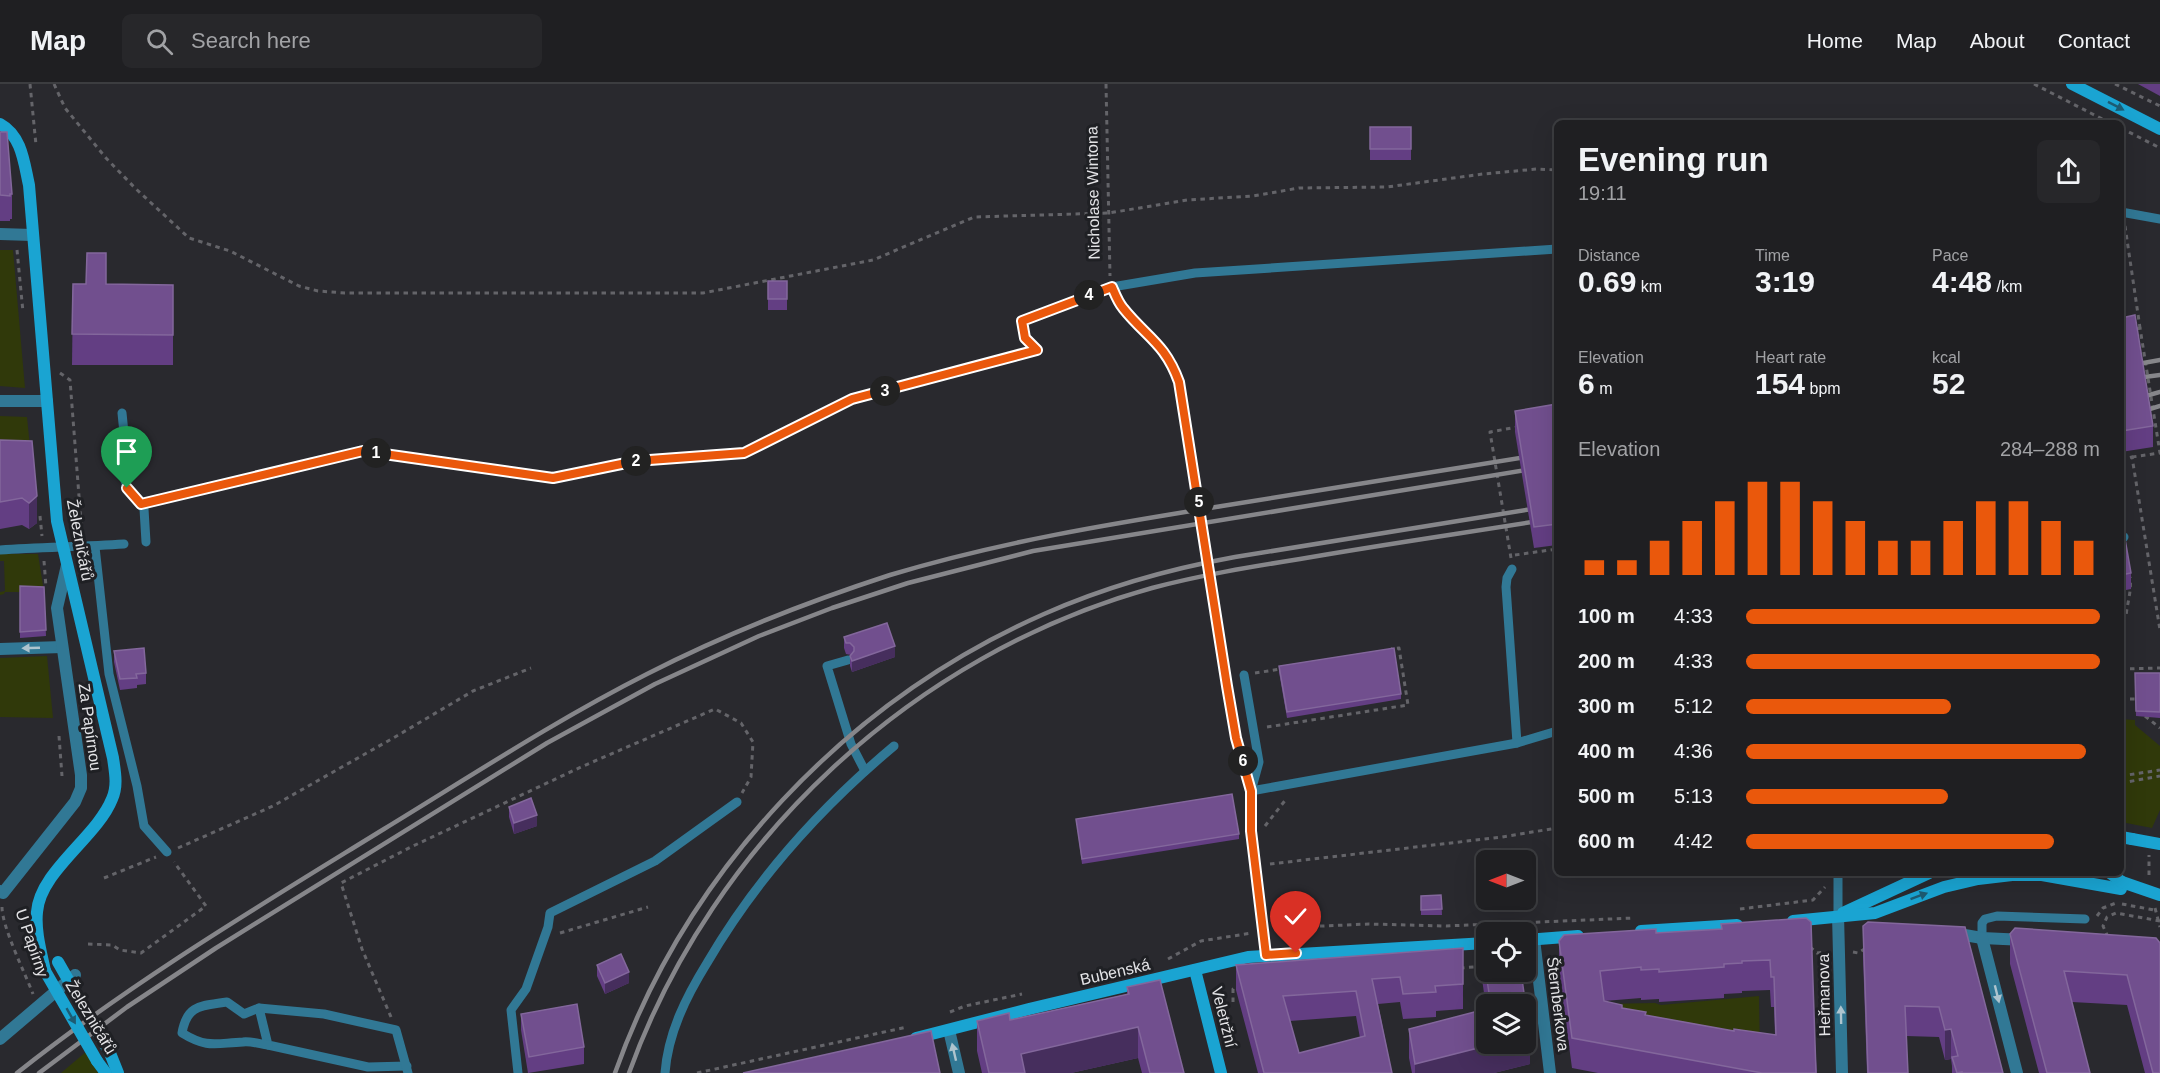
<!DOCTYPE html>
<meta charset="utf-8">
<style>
body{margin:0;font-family:Arial,sans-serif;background:#27272a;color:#f1f3f6;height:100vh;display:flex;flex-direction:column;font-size:22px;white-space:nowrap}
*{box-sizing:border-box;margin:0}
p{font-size:20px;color:#a1a2a5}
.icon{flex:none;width:33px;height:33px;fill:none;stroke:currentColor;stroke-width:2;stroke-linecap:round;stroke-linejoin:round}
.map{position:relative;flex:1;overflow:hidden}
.drawer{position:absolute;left:1554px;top:36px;width:570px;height:756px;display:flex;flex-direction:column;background:#1f1f22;border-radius:9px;box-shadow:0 6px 24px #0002,0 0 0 2px #3c3d40}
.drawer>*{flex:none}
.needle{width:39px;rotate:270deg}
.buttons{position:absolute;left:1476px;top:766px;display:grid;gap:12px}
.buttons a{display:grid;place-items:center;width:60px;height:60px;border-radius:9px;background:#1f1f22;box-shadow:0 6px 24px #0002,0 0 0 2px #3c3d40;font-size:30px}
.pin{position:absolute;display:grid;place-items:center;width:51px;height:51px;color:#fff;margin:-62px -26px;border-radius:50% 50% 50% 0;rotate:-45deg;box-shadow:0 0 6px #0007}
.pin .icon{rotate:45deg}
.km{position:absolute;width:30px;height:30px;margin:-15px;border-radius:50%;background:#222;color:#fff;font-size:16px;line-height:30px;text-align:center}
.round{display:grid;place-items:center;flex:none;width:63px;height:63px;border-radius:9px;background:#27272a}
.summary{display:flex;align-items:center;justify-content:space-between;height:102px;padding:0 24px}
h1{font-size:33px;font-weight:600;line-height:45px}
.figures{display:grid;grid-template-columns:repeat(3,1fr);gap:9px;height:102px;padding:6px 24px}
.figures div{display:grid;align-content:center}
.figures b{font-size:30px;font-weight:600}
.figures small{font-size:16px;font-weight:400}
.figures p{font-size:16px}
.chart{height:168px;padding:12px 24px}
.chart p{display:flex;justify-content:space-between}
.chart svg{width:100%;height:108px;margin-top:6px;stroke:#ea580c;stroke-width:6}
ul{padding:0 24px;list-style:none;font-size:20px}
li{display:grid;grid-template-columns:96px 72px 1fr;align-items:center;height:45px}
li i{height:15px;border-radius:8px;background:#ea580c}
header{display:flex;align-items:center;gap:36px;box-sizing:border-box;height:84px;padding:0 30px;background:#1f1f22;border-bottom:2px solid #3c3d40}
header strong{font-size:28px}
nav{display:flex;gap:33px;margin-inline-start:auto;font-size:21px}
.search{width:420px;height:54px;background:#27272a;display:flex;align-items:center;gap:15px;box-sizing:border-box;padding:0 21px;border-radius:9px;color:#a1a2a5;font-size:22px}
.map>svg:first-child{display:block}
.green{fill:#30390a}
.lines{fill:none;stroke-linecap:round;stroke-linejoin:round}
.path{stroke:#646469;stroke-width:3;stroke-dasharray:4.5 4.5;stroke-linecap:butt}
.lane{stroke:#317895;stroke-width:9}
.street{stroke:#317895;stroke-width:12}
.secondary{stroke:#1aa4d2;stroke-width:12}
.rail{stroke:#86868a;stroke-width:4.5}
.path-bridge{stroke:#646469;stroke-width:3;stroke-dasharray:4.5 4.5;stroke-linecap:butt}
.secondary-bridge{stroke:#1aa4d2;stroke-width:12}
.wall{fill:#633e83;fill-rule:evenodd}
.shaded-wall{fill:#462e5d}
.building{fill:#714f8e;stroke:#83679c;stroke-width:1.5;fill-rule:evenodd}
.oneway{fill:#1d5b72}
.oneway2{fill:#aec4ce}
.route-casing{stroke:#fff;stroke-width:12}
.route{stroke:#ea580c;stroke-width:8}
.labels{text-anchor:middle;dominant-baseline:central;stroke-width:6;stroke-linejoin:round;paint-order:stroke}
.street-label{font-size:16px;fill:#e4e4e7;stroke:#1f2024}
</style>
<header>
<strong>Map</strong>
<div class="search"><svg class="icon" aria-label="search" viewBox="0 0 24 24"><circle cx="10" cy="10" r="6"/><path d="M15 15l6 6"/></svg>Search here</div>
<nav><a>Home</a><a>Map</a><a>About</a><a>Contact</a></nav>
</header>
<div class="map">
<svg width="2160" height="989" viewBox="0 0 2160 989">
<rect width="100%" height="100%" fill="#29292e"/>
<g class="green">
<path d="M0,166h13l12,138 -25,-2z"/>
<path d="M0,332l27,1 5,50h-32z"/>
<path d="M0,470h38l6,38h-39l-1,2 -4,1v-3l5,-1 -1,-30h-4z"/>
<path d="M47,572l6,62 -53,-1v-59z"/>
<path d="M2121,635l14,1v5l25,21v64l-8,18 -31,-6z"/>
<path d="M1759,912l1,64 -158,-56 53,-1 6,2z"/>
<path d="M87,967l11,22h-37z"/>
</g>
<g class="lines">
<g class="path">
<path d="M30,0l6,61"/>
<path d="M54,0l11,24 41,50 29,30 54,50 41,13 69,35 19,5 27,2h358l170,-33 101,-43 135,-4 78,-13 66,-4 46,-8 88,-1 96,-13 54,-5 20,1"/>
<path d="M1106,0l4,192"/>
<path d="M2034,0l76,39"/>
<path d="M2115,0l45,22"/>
<path d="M2121,44l39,20"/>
<path d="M2125,142l15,102"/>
<path d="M17,166l6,62"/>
<path d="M1118,215c9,18 28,30 41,45 9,12 15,24 20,38 11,66 23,132 33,199 9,62 16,124 32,185"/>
<path d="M60,289l10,7 12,155"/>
<path d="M2132,373l28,-4 -20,-125 -5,1"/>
<path d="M2121,375l11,-2 28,173"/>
<path d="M40,432l2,20"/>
<path d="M1515,471l42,-6"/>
<path d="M1511,474l-21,-126 27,-5"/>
<path d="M44,477l2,26"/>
<path d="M2121,536l5,-3c1,-14 6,-26 4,-40"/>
<path d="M2121,585l39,-1"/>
<path d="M1255,589l26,-4"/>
<path d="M2121,615h16"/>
<path d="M2145,632l15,12"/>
<path d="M1267,643l141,-22 -9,-57 -8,1"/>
<path d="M59,652l3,40"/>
<path d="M2121,692l39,-6"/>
<path d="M2121,699l39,-7"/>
<path d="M1265,742l22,-28"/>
<path d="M178,764l95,-42 122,-69 78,-46 58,-23"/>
<path d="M1270,780l232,-27 55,-9"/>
<path d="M2149,791v-20"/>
<path d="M104,794l52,-21"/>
<path d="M2122,820l32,6"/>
<path d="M2,823c0,20 23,66 31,87"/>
<path d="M2155,824l5,19"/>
<path d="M1740,825l73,-9 12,-13"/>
<path d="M1275,826l11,19"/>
<path d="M2097,832l6,-8 13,-5"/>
<path d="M1275,844l94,-4 77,2 188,-8"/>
<path d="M560,849l88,-26"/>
<path d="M88,860l24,1 8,5 21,3 65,-47 -32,-44"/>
<path d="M1810,863l7,6 8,-1"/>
<path d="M1853,868l5,1 8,-5"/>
<path d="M1168,875l33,-18 51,-8"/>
<path d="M1460,884l26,-2"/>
<path d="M1233,918v-13l5,-3"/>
<path d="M950,928l15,-6 57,-12"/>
<path d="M391,933l-29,-68 -21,-66 70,-36 170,-80 134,-58 26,14 12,19 -2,35 -9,16"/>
<path d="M697,989l210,-46"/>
</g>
<g class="lane">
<path d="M2121,128l39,7"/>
<path d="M122,329l2,20 -3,14 1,24 5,16 17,22 2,33"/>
<path d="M142,420l221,-53 190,27 83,-17 108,-8 108,-54 185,-49 -12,-12 -3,-17 90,-34 83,-14 362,-24"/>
<path d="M2121,453h3"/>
<path d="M95,463l14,127 28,112 7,40 23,26"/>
<path d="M0,466c41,-3 82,-3 124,-6"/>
<path d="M1512,485l-5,9 -1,9 11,156"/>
<path d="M848,576l-21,6 24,78 14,27"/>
<path d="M1244,591l15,87 -8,29v40l15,124"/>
<path d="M1251,707l266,-48 40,-12"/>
<path d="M1838,831v-42"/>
<path d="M1982,854v-15l3,-4 12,-3 88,3"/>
<path d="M259,924l9,37 100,22 39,-1"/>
<path d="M268,961c-8,-1 -17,-4 -25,-3 -27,1 -35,7 -61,-9 5,-29 20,-27 45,-31l17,12 15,-6 65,6 72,16 12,43"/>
<path d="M518,989l-7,-63 15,-21 22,-62 2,-14 105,-52 82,-59"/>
<path d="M665,989c3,-40 21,-76 42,-110 49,-84 113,-155 187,-217"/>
</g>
<g class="street">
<path d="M0,150l32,1"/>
<path d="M0,317h47"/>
<path d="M0,565l62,-2"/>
<path d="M0,807l3,2 72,-91 6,-14v-13l-24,-167 10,-43"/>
<path d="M1838,831l4,158"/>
<path d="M1953,849l29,5 43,2"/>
<path d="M1982,854l35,135"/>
<path d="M1534,855l16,134"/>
<path d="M949,946l10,43"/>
<path d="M0,955l75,-64"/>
</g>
<g class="secondary">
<path d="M2072,0l88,45"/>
<path d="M0,40c22,12 24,39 29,61l28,336 56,237c2,14 5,28 -1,41 -15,38 -72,72 -75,113 -2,19 4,40 8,59"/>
<path d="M2121,753l11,2"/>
<path d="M2110,789l12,9"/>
<path d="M1843,829l86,-40"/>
<path d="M1793,837l82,-8 69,-26 34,-8 34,-4h30l79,14"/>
<path d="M1641,847l96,-6"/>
<path d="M1526,856l52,-4"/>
<path d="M1195,886l26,103"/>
<path d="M916,954l113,-29 219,-52 238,-14"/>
<path d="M110,969l8,20"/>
<path d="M97,977l9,12"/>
</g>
<g class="rail">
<path d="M2121,283l39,-7"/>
<path d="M2121,296l39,-5"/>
<path d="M2121,319l39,-11"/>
<path d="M2121,334l39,-12"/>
<path d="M17,989c116,-92 242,-167 367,-244 87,-53 172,-109 263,-155 78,-40 160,-72 243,-99 109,-33 220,-51 332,-69 112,-18 223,-36 335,-54"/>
<path d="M39,989l88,-66 89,-59 331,-205 108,-59 104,-48 73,-28 76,-25 125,-32 524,-86"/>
<path d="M615,989c72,-203 232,-372 429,-459 61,-27 125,-45 191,-57l322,-52"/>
<path d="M629,989c84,-233 285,-419 523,-485 49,-13 98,-21 148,-29 85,-15 171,-27 257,-41"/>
</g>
<path class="path-bridge" d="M2108,853l-5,-11 4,-9 9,-4 44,8"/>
<g class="secondary-bridge">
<path d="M2132,755l28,5"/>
<path d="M2122,798l38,13"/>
<path d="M58,878l52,91"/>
<path d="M45,887l52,90"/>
</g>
</g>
<g class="wall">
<path d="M2138,0h22v12z"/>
<rect x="1370" y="43" width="41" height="33"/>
<path d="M0,48l12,62v25h-2v2h-10z"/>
<rect x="768" y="197" width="19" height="29"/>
<path d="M73,200l100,1v80h-101z"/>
<path d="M2121,234l32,108v21l-32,5z"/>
<path d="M1557,320v141l-23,3 -19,-116v-21z"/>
<path d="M0,356l32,1 5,82 -8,6 -7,-4 -22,4z"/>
<path d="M2121,456l10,33v16l-10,2z"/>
<path d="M20,502l24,1 2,49 -26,2z"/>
<path d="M844,553l51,20 -43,15 -2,-6v-10l1,-1 -5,-1 -2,-6z"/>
<path d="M114,567l32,22v11l-9,1v3l-17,2 -6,-28z"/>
<path d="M1279,582l122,28v5l-114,19 -8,-46z"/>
<path d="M2135,589h25v45l-24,-2z"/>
<path d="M509,723l28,19 -23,8 -5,-17z"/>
<path d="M1076,735l163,15v5l-157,25z"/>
<path d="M1441,811l1,20h-21v-19z"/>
<path d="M1806,834l11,155h-219l-26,-5 -13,-97v-30l162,-12zM1770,906l1,17h3l1,28 -41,-4 -88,-16 -24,-7 -18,-7 37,-3v2l18,-1v3l65,-4v-4l18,-1v-2z"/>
<path d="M1863,842l140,147h-51v-7l-1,-7 -6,1 -6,-23 -33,-1 2,37h-41l-4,-117z"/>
<path d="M2010,850l150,9v130h-15l-18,-68 -55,-3 18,71h-51l-29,-109z"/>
<path d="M1486,858v30h35l9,63v29l-36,9h-82l-3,-15v-29l77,-20v35h40v-39h-40v2l-5,-35v-29z"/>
<path d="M1463,864v61l-27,2v6l-33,2 -3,-17 -22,2 14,69h-134l-22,-83v-25zM1356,932l4,22 -61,15 -9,-32z"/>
<path d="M597,881l32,18 -24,11 -8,-18z"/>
<path d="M1127,903l57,86h-42l-4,-15 -67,15h-89l-5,-22v-30l33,-1 117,-26z"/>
<path d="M521,930l63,33v17l-56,9 -7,-43z"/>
</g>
<g class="shaded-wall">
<path d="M37,412v27l-8,6v-26z"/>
<path d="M895,562v11l-43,15v-11z"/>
<path d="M537,731v11l-23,8v-11z"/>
<path d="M629,888v11l-24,11v-11z"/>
<path d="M1138,943v31l-67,15h-50v-19z"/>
<path d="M1951,945v30l-6,1v-30z"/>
<path d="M1530,951v29l-36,9h-79v-9l79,-20h32v-8z"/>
</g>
<g class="building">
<rect x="1370" y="43" width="41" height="22"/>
<path d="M0,48h7l5,62h-2v2l-10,-1z"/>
<path d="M87,169h19v31l67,1v50l-101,-1 1,-50h13z"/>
<rect x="768" y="197" width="19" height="18"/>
<path d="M2135,231l18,111 -32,5v-113z"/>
<path d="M1557,320v120l-23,3 -19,-116z"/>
<path d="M0,356l32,1 5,55 -8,7 -7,-5 -22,4z"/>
<path d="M2125,455l6,34 -10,2v-35z"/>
<path d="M20,502l24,1 2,43 -26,2z"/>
<path d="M887,539l8,23 -43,15 -2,-5 4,-5v-4l-4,-4h-4l-2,-6z"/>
<path d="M144,564l2,25 -10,1 1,4 -17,1 -6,-28z"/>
<path d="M1394,564l7,46 -114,18 -8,-46z"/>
<path d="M2135,589h25v39l-24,-1z"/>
<path d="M1232,710l7,40 -157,25 -6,-40z"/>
<path d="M531,714l6,17 -23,8 -5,-16z"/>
<path d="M1441,811l1,14 -21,1v-14z"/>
<path d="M1806,834l5,4 5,151h-54l-190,-35 -13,-97 5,-6 92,-6v4l66,-4 -1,-5zM1770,876l1,17h3l2,58 -42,-6v2l-89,-16 1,-3 -24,-4v-3l-18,-4 -4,-30 41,-4v3l18,-1v3l65,-5v-3l18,-1v-2z"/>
<path d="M1868,838l97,5 38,146h-41v-1l-5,1 -5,-16 6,-1 -7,-27 -6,1 -6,-23 -34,-1 3,67h-40l-5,-147z"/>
<path d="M2015,844l141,10 4,5v130h-7l-26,-98 -63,-4 26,102h-43l-37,-139z"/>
<path d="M1486,858v30h35l9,63 -4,1v-31h-35l-10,-62z"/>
<path d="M1463,864v36l-28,2 1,6 -33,2 -3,-17 -28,2 20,94h-128l-28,-108zM1356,907l9,45 -66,17 -16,-57z"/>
<path d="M621,870l8,18 -24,11 -8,-18z"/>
<path d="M1160,896l24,93h-34l-12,-46 -117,27 4,19h-36l-12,-52 32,-8 1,7 119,-26 -2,-7z"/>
<path d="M577,920l7,43 -55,10 -8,-43z"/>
<path d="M1486,925v35h8l-79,20 -6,-35z"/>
<path d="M931,947l9,42h-197z"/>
</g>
<defs><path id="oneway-solid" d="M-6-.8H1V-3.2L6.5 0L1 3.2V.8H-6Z" transform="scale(1.5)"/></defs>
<g class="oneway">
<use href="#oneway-solid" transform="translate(2116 22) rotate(27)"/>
<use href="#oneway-solid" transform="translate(1919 812) rotate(-20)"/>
<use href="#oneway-solid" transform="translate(71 932) rotate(60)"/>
</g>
<g class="oneway2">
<use href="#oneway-solid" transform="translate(31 564) rotate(178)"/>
<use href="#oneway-solid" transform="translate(1997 910) rotate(76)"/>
<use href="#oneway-solid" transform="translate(1841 931) rotate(-91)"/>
<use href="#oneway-solid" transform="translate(954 968) rotate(-103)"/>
</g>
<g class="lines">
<g class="route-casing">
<path id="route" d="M127,404l14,16 222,-53 190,27 83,-17 108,-8 108,-54 185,-49 -12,-12 -3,-17 90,-34c3,7 6,15 11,21 23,29 42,35 56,74l48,304 9,52 15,53v40l15,124 30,-2"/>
</g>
<use href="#route" class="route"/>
</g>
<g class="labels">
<g class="street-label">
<text transform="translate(1093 109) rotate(-91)">Nicholase Wintona</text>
<text transform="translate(80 456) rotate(79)">Železničářů</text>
<text transform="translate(90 643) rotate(82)">Za Papírnou</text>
<text transform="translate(32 859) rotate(71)">U Papírny</text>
<text transform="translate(1115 888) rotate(-13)">Bubenská</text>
<text transform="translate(1824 911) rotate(-91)">Heřmanova</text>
<text transform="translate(1558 920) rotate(83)">Šternberkova</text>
<text transform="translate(91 933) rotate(59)">Železničářů</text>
<text transform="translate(1224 933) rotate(76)">Veletržní</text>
</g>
</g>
</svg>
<div class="buttons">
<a><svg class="needle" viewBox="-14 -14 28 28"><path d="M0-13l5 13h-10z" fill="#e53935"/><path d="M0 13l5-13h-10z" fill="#a1a2a5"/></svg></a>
<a><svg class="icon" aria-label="locate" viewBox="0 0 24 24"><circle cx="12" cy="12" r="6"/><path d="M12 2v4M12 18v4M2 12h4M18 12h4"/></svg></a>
<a><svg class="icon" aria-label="layers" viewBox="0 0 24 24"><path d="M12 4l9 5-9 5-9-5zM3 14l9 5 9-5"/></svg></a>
</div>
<div class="pin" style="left:127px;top:404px;background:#1e9e55"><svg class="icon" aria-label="arrive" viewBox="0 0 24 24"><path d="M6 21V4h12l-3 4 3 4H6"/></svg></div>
<div class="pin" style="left:1296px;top:869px;background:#d93025"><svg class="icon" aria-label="check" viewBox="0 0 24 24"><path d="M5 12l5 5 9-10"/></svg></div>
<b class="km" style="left:376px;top:369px">1</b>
<b class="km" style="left:636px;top:377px">2</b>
<b class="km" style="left:885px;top:307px">3</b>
<b class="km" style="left:1089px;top:211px">4</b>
<b class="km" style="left:1199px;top:418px">5</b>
<b class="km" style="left:1243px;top:677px">6</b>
<section class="drawer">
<div class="summary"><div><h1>Evening run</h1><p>19:11</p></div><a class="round"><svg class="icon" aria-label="share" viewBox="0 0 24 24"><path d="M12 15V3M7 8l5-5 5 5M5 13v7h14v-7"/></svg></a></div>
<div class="figures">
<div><p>Distance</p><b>0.69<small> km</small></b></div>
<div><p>Time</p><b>3:19</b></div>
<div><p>Pace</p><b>4:48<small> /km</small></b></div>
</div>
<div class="figures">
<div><p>Elevation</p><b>6<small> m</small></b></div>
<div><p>Heart rate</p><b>154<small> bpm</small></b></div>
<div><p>kcal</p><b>52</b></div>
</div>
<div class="chart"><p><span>Elevation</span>284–288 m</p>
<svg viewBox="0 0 160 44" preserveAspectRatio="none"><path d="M5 44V38M15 44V38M25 44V30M35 44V22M45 44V14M55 44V6M65 44V6M75 44V14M85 44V22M95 44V30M105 44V30M115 44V22M125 44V14M135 44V14M145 44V22M155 44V30"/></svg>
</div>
<ul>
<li><b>100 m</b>4:33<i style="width:100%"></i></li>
<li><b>200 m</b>4:33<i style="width:100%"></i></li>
<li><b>300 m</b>5:12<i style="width:58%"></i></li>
<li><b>400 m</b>4:36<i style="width:96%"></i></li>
<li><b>500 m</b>5:13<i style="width:57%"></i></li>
<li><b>600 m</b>4:42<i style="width:87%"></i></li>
</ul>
</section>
</div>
